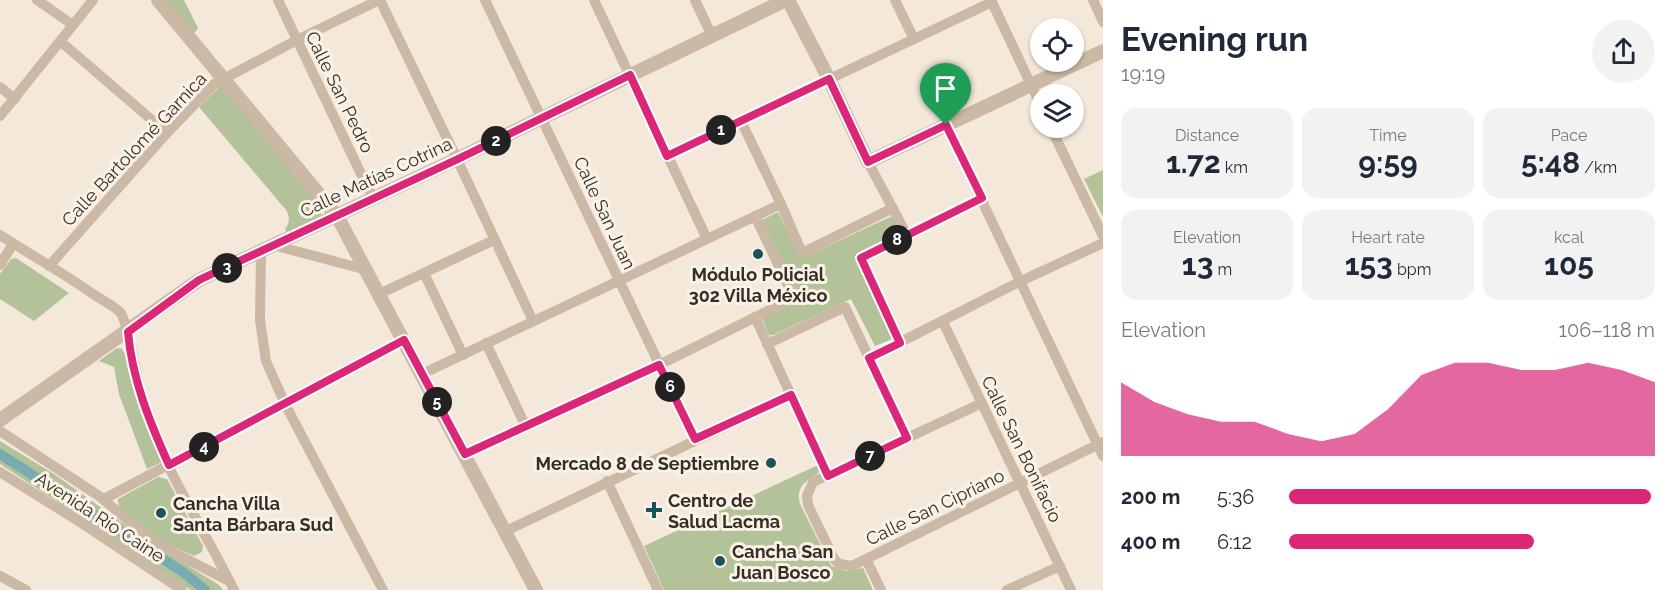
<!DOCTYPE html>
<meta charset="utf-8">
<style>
body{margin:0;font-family:Raleway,sans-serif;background:#f2f2f3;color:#1f2937;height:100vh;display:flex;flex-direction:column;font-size:22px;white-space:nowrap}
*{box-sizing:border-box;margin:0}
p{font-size:20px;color:#747a83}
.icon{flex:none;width:33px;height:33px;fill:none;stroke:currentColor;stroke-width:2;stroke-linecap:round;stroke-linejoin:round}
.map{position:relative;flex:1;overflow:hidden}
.details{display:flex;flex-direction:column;background:#fff;width:570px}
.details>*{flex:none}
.fabs{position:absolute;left:1030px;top:18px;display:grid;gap:12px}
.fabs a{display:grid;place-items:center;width:54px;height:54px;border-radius:50%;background:#fff;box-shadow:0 2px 4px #0004;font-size:30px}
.pin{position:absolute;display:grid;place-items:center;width:51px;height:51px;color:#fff;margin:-62px -26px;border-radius:50% 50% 50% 0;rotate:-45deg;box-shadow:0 0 6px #0007}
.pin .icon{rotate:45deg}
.km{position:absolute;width:30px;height:30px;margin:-15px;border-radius:50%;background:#222;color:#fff;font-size:16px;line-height:30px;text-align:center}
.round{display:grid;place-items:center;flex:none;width:63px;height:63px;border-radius:32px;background:#f2f2f3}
.head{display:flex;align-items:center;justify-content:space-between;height:102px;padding:0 18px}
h1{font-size:33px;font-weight:700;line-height:45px}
.metrics{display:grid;grid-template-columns:repeat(3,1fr);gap:9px;height:102px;padding:6px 18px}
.metrics div{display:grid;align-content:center;border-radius:15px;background:#f2f2f3;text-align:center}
.metrics b{font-size:30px;font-weight:700}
.metrics small{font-size:16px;font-weight:400}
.metrics p{font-size:16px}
.chart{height:168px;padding:12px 18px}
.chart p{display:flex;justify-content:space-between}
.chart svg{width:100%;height:108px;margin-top:6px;fill:#db2777;opacity:.7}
ul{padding:0 18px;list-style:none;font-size:20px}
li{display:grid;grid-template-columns:96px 72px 1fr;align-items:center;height:45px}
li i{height:15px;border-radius:8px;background:#db2777}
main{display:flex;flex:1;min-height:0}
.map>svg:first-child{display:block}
.green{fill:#b3c299}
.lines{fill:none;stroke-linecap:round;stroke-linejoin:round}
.canal{stroke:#78acb1;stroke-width:10}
.minor{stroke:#cbb8a5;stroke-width:10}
.tertiary{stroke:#cbb8a5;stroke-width:14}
.route-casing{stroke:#fff;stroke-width:12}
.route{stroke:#db2777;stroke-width:8}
.poi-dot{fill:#1b535a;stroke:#faf2e6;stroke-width:2}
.labels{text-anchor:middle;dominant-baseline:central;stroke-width:6;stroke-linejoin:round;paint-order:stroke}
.street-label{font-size:18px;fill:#372d27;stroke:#faf2e6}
.poi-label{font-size:18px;font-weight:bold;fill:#372d27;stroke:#faf2e6;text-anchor:start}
</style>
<main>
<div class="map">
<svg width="1103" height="590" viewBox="0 0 1103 590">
<rect width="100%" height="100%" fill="#f3e8da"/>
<g class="green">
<path d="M166,0h18l14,28 -4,6z"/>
<path d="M220,86h4l98,120 -1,10 -34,17 -2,-4c5,-6 5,-13 1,-19l-87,-103z"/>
<path d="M1103,170v47l-19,-38z"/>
<path d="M778,212l21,43 16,-3 77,-36 12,15 -46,24 34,84 -17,7 -24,-47 -78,36h-4l-6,-14 1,-4 37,-17 -39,-80z"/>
<path d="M16,258l53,35 -35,28 -34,-22v-25l11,-15z"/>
<path d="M117,348l5,1 3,5 16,60 21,48 -15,7 -28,-75 -5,-27 -15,-6z"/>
<path d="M0,441l54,33 91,65 74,46 4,5h-32l-191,-126z"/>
<path d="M818,465l1,7c-12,9 -24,14 -19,32l31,62 15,5 17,-3 10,22h-209l-20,-44z"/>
<path d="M158,477l9,2 36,67 -1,6 -8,4 -32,-14 -43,-34 -1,-9z"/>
</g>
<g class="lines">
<path class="canal" d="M0,454l183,118 22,18"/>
<g class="minor">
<path d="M37,0l36,25"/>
<path d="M278,0l95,199"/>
<path d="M380,0l77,159 76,162"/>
<path d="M485,0l210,439"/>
<path d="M594,0l113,239"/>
<path d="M695,0l17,36"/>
<path d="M895,0l19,39"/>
<path d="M991,0l50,106"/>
<path d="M1093,0l10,22"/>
<path d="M60,41l107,92"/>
<path d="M0,87l15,12"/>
<path d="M0,116l93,-116"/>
<path d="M741,121l40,83 21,49 91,-45"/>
<path d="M946,125l157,331"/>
<path d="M1051,128l52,108"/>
<path d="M667,156l325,-154"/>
<path d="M868,162l39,73"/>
<path d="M0,235c31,20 63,38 93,59 9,6 19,11 27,18 8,8 18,76 24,93 20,65 60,124 90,185"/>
<path d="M273,245l94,25"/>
<path d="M261,251l-1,69 6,41 19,43 98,186"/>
<path d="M0,265l13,-21"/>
<path d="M49,266l118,-133 47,-49 83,-44 82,-40"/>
<path d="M424,273l39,82"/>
<path d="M379,294l115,-54"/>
<path d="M755,317l73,159"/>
<path d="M943,322l128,268"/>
<path d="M486,343l40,84"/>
<path d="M900,343l-39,-85 121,-60"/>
<path d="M767,344l78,-37 62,131"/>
<path d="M869,358l152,-77 82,-38"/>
<path d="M422,374l359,-170"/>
<path d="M982,403l-169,79 -6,14 1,9 26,54 5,5 13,2 251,-124"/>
<path d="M0,431l99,65 49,41 19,12 62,32"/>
<path d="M465,454l204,-94 125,-62 -39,-82"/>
<path d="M0,472l83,52 99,66"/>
<path d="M607,481l51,109"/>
<path d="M104,499l300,-159"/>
<path d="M506,531l285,-136"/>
<path d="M866,559l15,31"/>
<path d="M0,576l26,14"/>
<path d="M1007,590l53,-24"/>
</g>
<g class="tertiary">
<path d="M158,0l179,216 199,374"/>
<path d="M788,0l41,79 39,83 235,-111"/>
<path d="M0,420l199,-140 258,-121 329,-159"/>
</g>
</g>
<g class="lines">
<g class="route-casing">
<path id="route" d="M630,75l37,81 162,-77 39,83 78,-37 36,73 -121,60 39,85 -31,15 38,80 -79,38 -37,-81 -96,44 -36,-74 -194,89 -61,-114 -235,125c-19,-42 -37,-86 -41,-133l71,-52 259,-121z"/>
</g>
<use href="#route" class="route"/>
</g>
<g class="poi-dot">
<circle cx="758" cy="254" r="6"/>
<circle cx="771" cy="463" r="6"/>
<path d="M651 501h6v6h6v6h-6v6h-6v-6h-6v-6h6z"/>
<circle cx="161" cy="513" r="6"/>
<circle cx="720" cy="561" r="6"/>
</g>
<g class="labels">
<g class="street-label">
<text transform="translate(340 92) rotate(64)">Calle San Pedro</text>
<text transform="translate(134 149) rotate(-47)">Calle Bartolomé Garnica</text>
<text transform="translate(376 177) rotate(-25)">Calle Matías Cotrina</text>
<text transform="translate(605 213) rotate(65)">Calle San Juan</text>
<text transform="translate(1022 449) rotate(64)">Calle San Bonifacio</text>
<text transform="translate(935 507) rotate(-26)">Calle San Cipriano</text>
<text transform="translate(100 517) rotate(33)">Avenida Río Caine</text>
</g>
<g class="poi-label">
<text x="758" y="274" text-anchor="middle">Módulo Policial<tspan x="758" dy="21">302 Villa México</tspan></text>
<text x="759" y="463" text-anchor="end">Mercado 8 de Septiembre</text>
<text x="668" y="500">Centro de<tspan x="668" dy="21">Salud Lacma</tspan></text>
<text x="173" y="503">Cancha Villa<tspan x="173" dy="21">Santa Bárbara Sud</tspan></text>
<text x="732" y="551">Cancha San<tspan x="732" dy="21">Juan Bosco</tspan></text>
</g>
</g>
</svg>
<div class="fabs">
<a><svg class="icon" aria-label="locate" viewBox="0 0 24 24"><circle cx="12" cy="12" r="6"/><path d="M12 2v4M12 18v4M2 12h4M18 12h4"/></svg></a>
<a><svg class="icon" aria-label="layers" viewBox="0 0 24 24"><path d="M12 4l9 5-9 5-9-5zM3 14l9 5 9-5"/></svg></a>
</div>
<div class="pin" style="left:946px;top:125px;background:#1e9e55"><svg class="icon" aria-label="arrive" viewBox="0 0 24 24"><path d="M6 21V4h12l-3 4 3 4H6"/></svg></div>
<b class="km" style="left:721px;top:130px">1</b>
<b class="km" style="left:496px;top:141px">2</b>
<b class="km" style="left:227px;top:268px">3</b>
<b class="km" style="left:204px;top:447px">4</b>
<b class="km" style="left:437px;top:402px">5</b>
<b class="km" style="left:670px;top:387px">6</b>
<b class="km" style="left:870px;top:456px">7</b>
<b class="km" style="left:897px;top:240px">8</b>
</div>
<section class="details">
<div class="head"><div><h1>Evening run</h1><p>19:19</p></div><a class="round"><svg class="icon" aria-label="share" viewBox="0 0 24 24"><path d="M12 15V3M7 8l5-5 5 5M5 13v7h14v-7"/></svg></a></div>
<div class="metrics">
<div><p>Distance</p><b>1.72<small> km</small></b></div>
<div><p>Time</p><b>9:59</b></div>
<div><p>Pace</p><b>5:48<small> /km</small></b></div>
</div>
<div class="metrics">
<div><p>Elevation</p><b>13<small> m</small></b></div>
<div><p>Heart rate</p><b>153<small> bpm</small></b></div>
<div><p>kcal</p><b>105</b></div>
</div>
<div class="chart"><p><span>Elevation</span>106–118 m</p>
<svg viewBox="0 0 160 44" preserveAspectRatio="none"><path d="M0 44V14L10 22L20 27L30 30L40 30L50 35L60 38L70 35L80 25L90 11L100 6L110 6L120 9L130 9L140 6L150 9L160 14V44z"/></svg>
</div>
<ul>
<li><b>200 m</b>5:36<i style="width:99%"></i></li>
<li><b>400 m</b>6:12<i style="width:67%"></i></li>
</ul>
</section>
</main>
